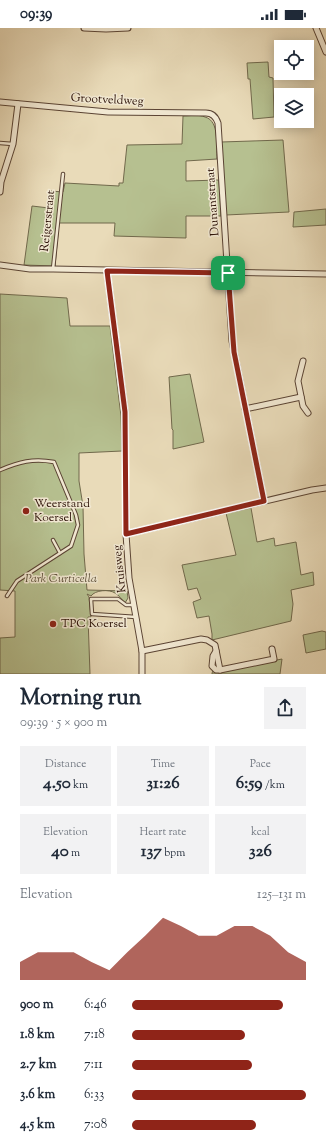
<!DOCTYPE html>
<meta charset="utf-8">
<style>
body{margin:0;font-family:"Sorts Mill Goudy",serif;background:#f2f2f3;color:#1f2937;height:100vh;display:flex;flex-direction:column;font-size:15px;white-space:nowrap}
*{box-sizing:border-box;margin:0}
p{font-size:13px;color:#747a83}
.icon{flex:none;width:22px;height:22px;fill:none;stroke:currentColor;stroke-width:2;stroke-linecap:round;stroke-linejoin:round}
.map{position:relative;height:646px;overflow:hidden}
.panel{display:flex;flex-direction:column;background:#fff;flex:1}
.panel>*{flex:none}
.buttons{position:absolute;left:274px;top:12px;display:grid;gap:8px}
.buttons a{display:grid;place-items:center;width:40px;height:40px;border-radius:0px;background:#fff;box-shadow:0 2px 10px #0003;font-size:20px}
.pin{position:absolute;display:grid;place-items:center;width:34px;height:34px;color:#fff;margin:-17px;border-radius:8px;box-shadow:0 2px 6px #0006}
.round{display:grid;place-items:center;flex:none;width:42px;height:42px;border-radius:0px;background:#f2f2f3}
.overview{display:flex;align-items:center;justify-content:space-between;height:68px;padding:0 20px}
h1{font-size:22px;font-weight:700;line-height:30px}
.metrics{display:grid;grid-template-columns:repeat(3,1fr);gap:6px;height:68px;padding:4px 20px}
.metrics div{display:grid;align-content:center;border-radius:0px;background:#f2f2f3;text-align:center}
.metrics b{font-size:17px;font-weight:700}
.metrics small{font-size:11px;font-weight:400}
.metrics p{font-size:11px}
.chart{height:112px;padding:8px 20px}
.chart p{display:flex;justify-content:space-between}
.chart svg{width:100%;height:72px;margin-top:4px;fill:#8f2418;opacity:.7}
ul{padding:0 20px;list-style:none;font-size:13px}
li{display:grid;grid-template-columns:64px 48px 1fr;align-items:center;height:30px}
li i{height:10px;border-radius:5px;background:#8f2418}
.status{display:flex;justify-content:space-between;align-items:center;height:28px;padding:0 20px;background:#fff;direction:ltr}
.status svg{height:11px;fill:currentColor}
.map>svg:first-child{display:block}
.green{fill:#b6c090;stroke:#71694c}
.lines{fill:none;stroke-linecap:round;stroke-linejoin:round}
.service-casing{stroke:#5b4434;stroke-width:4.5}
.minor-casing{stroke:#5b4434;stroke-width:7}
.service{stroke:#f1e8d2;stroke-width:2.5}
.minor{stroke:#f1e8d2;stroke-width:5}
.route-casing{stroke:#fff;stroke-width:8}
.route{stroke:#8f2418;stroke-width:5}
.poi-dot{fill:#8f2418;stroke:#f1e8d2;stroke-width:1.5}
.labels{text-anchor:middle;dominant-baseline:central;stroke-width:3;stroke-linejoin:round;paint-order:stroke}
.street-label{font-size:12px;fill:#2c1208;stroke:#f1e8d2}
.poi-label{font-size:12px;fill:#2c1208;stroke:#f1e8d2;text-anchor:start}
.park-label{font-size:12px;font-style:italic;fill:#5c4f38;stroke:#f1e8d2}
</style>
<div class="status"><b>09:39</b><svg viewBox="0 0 49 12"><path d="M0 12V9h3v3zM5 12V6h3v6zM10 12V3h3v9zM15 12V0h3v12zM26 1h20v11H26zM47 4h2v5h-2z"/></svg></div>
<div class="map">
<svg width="326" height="646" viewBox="0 0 326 646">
<rect width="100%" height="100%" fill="#e9dbb9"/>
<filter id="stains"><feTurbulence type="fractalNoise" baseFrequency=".005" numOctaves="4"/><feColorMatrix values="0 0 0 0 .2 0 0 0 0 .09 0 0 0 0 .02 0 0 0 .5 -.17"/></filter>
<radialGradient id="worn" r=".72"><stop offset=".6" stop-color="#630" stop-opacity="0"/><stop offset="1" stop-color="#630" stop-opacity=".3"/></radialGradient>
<g class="green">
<path d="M268,34l1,15 4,1 1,39 -21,2 -3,-40h-2l-1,-16z"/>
<path d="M183,88c7,0 15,-2 22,1 15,4 11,29 12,42l-31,2v20l33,-1 2,36h-35v22l-72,-2 1,-13h-56l-4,43 -31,-1 8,-59 17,2 2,-17 12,1 2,-9 54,3v-3h4l4,-38 55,-1z"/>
<path d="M283,112l6,72 -63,3 -5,-73z"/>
<path d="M326,181v16l-33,2 1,-15z"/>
<path d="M0,266l67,4 3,28h40l11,90 1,35 -43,2v28l4,25 1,48 3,36 40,1 1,7 -3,5c-3,-3 -6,-8 -10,-10 -6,-4 -20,-3 -24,3l-4,-2 2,3 2,20h-3l2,57h-90v-36l15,-1v-46l-15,-1z"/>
<path d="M190,346l14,68 -31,7v-19l-1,-1 -3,-52z"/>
<path d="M251,480l6,34 17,-4 1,8 21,-4 5,33 12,-3 1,13 -23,5 2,14 -2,17 -79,19v-6l-3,-18 -12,2 -4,-16 8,-3 -4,-11 -9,2 -6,-25 54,-10 -10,-42z"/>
<path d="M322,603l4,1v17l-20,4 -3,-18z"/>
<path d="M282,631l-2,15h-68v-1l1,-2 3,1z"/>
</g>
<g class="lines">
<g class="service-casing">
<g id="service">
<path d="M0,115l13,1"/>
<path d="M53,241l10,-95"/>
<path d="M0,442c19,-8 33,-12 54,-8l22,53 2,10 -7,21 -54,35 -10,15"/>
<path d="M53,512l7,13"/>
<path d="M134,577h-8l-8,-6h-27l1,15 44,3"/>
</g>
</g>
<g class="minor-casing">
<g id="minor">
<path d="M84,0l22,1 22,-1"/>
<path d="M316,0l10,24"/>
<path d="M0,74l108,10 98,1c7,0 10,4 12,10l14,218 32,160"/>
<path d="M0,164l1,-10 12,-38 5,-40"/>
<path d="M0,237l30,4h23l273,5"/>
<path d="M107,243l18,141 1,122 3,44 13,73v23"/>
<path d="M303,333l-5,20 5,25 5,7"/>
<path d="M245,381l56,-12"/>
<path d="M126,506l186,-44 14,-2"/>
<path d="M142,623l59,-12 6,1 8,5 5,25"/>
<path d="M216,623l-3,5 -1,10 4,4h4l54,-11 -2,-10"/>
</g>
</g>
<use href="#service" class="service"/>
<use href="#minor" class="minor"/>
</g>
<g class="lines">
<g class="route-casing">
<path id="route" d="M107,243l121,2 6,79 30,149 -138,33 -1,-122z"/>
</g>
<use href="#route" class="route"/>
</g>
<g class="poi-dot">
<circle cx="26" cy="483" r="4"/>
<circle cx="53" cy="596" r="4"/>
</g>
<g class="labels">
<g class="street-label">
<text transform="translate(107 72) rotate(3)">Grootveldweg</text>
<text transform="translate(213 174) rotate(-94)">Dunantstraat</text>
<text transform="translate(48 193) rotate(-84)">Reigerstraat</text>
<text transform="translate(120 541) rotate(-96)">Kruisweg</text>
</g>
<g class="poi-label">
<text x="34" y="476">Weerstand<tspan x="34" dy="14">Koersel</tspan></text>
<text x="61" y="596">TPC Koersel</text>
</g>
<g class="park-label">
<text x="61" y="551">Park Curticella</text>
</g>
</g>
<rect width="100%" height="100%" filter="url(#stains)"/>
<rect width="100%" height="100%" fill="url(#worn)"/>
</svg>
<div class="buttons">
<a><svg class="icon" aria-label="locate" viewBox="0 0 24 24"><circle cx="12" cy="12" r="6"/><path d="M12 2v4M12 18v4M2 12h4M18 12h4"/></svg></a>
<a><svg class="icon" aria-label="layers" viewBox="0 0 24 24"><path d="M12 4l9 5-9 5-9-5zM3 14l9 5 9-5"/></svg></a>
</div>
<div class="pin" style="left:228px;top:245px;background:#1e9e55"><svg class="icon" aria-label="arrive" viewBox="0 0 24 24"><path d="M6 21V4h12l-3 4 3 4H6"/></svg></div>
</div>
<section class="panel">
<div class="overview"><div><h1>Morning run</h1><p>09:39 · 5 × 900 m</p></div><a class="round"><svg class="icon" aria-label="share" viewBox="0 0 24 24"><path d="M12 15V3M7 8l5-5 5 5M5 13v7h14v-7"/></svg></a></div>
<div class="metrics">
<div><p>Distance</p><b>4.50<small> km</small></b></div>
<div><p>Time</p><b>31:26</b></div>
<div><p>Pace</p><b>6:59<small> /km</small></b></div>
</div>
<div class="metrics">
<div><p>Elevation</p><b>40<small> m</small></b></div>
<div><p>Heart rate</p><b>137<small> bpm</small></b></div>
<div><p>kcal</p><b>326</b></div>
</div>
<div class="chart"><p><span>Elevation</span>125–131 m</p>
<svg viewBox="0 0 160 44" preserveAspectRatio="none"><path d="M0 44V33L10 27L20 27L30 27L40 33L50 38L60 27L70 17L80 6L90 11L100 17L110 17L120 11L130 11L140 17L150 27L160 33V44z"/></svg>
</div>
<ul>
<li><b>900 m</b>6:46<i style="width:87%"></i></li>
<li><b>1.8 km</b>7:18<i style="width:65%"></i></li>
<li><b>2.7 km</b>7:11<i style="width:69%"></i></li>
<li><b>3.6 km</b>6:33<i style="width:100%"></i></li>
<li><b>4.5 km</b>7:08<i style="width:71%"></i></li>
</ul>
</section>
